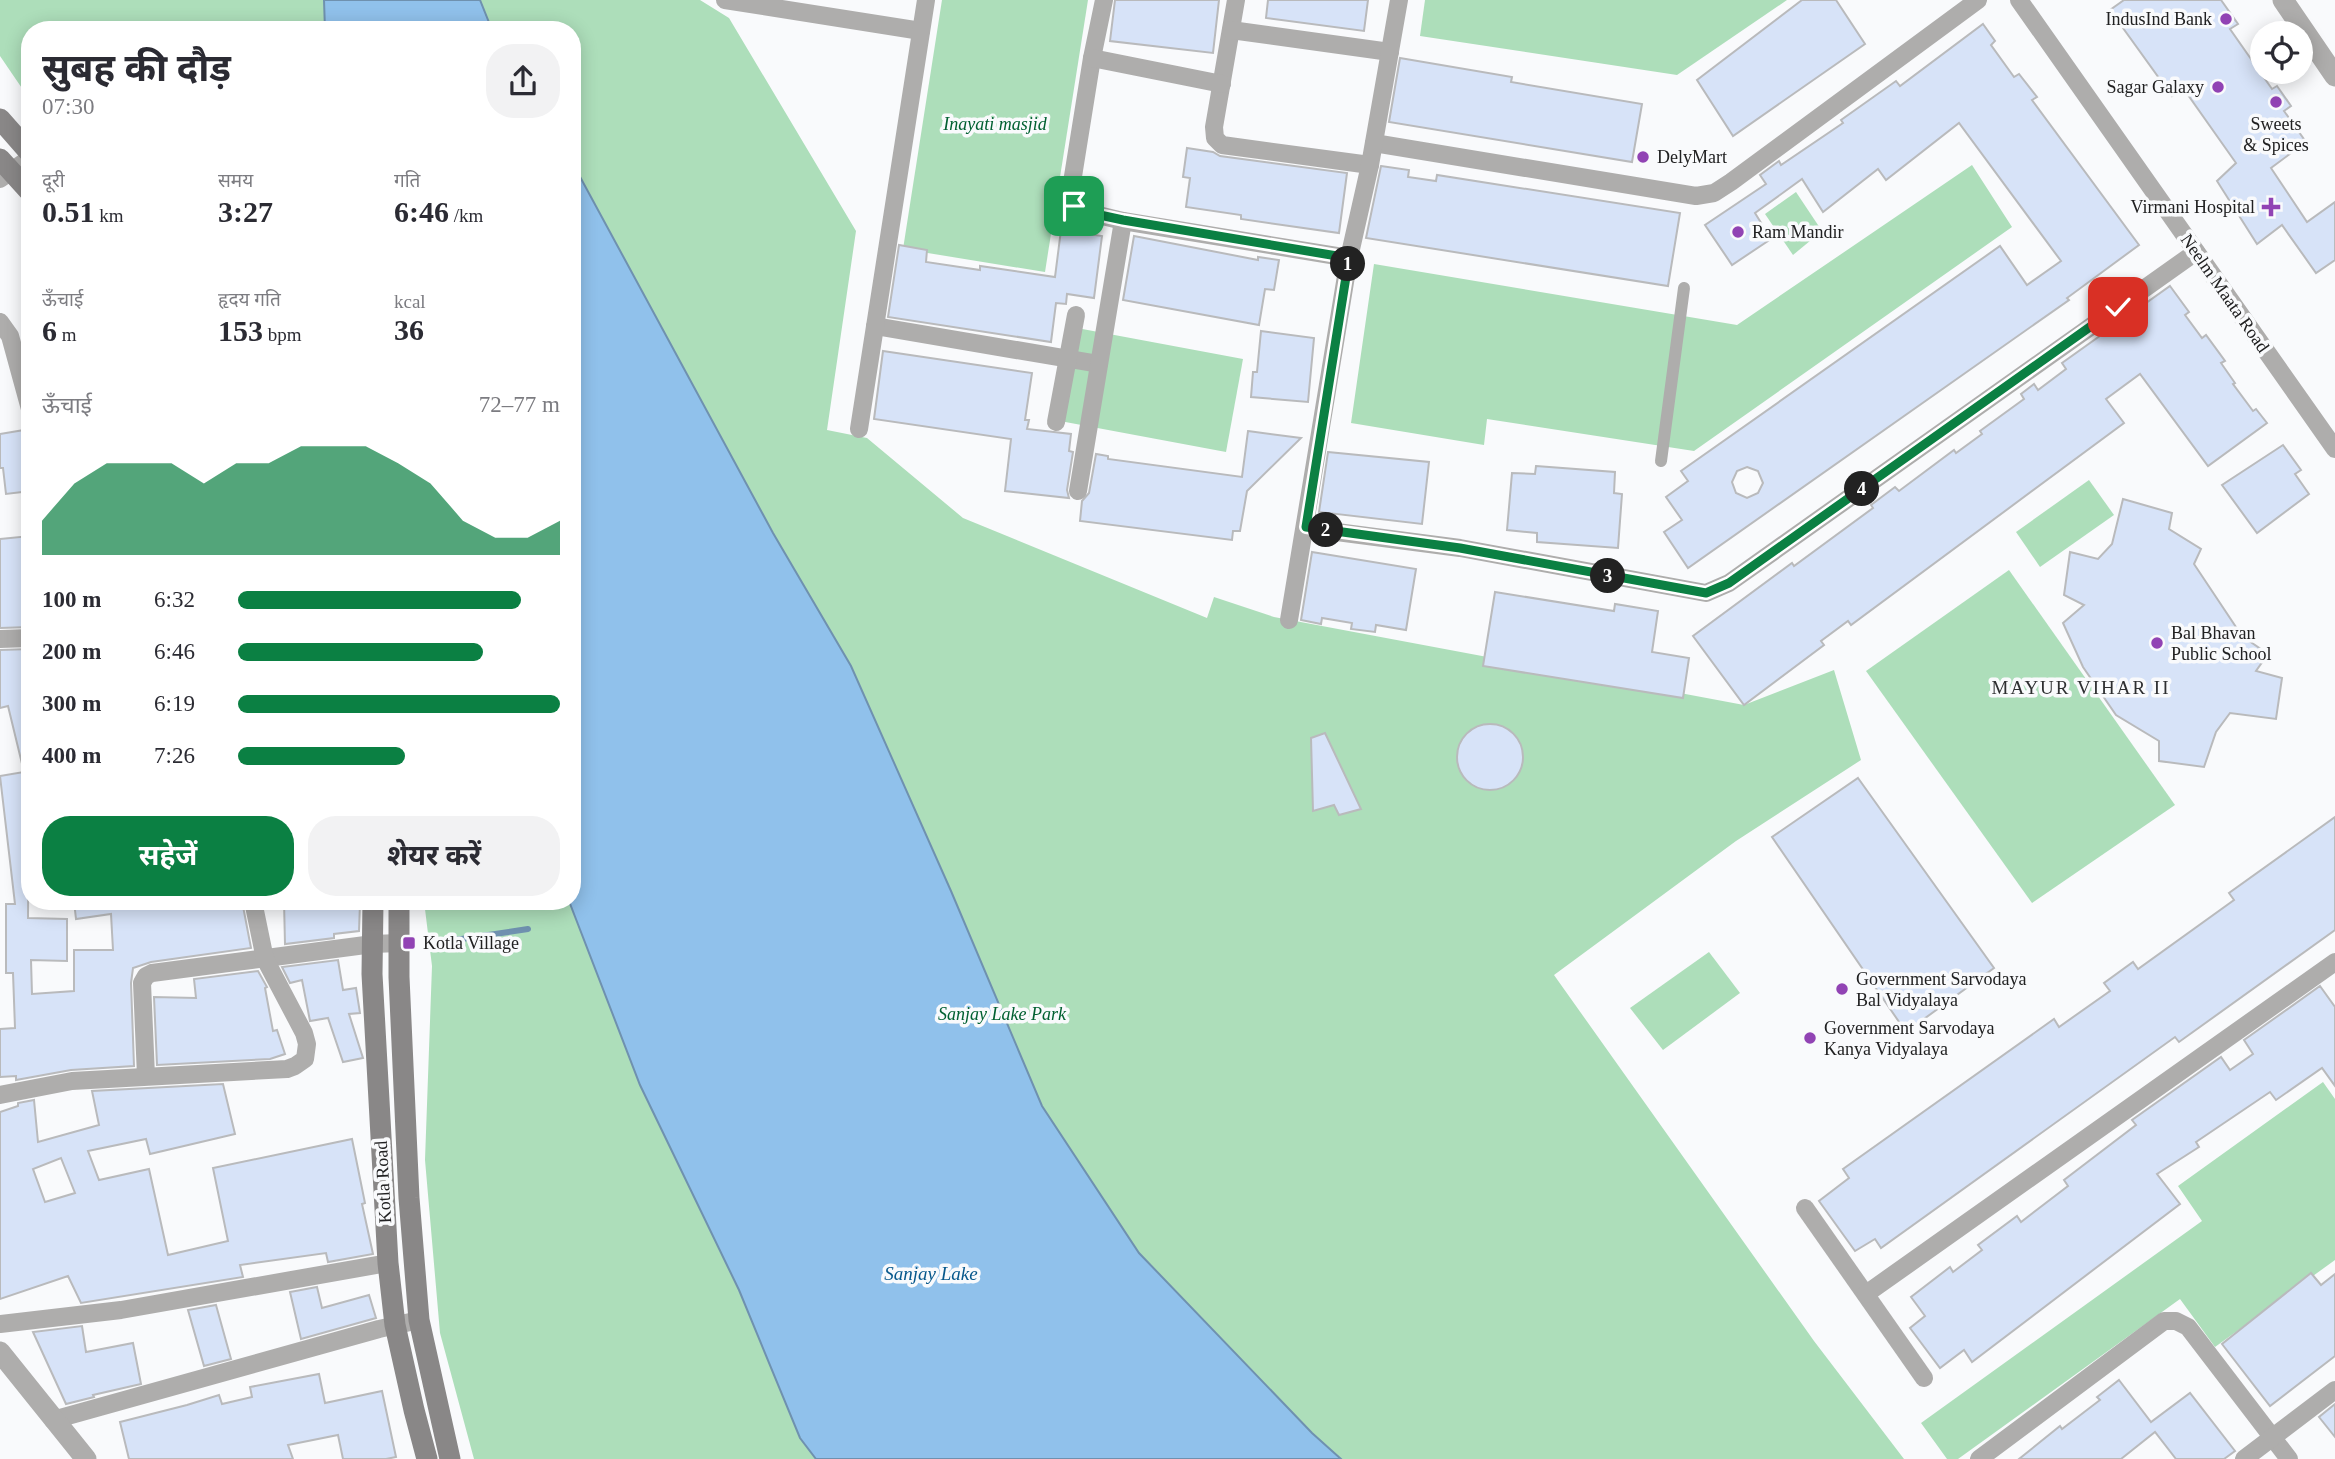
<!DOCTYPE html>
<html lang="hi">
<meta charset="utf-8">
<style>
body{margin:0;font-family:"Times New Roman","Noto Sans Devanagari",serif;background:#f2f2f3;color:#2b2b33;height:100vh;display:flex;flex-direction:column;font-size:26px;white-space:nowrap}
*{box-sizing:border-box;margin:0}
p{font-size:23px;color:#7c7c81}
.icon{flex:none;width:38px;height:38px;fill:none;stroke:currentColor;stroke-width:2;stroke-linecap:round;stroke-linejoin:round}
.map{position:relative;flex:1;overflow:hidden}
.details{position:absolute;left:21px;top:21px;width:560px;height:889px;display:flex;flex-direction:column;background:#fff;border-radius:28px;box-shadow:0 4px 18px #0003}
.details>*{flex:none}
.tools{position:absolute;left:2250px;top:21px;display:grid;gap:14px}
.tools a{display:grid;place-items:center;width:63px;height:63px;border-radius:50%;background:#fff;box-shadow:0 4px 18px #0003;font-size:35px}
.pin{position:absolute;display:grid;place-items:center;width:60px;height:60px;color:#fff;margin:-30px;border-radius:14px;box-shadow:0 4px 10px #0006}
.km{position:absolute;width:35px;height:35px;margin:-18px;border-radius:50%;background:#222;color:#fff;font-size:19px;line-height:35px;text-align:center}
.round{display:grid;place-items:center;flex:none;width:74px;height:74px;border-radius:28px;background:#f2f2f3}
.headline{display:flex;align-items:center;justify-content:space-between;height:119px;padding:0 21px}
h1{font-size:38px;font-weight:700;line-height:52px}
.stats{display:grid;grid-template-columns:repeat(3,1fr);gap:10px;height:119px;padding:7px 21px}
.stats div{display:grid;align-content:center}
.stats b{font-size:30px;font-weight:700}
.stats small{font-size:19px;font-weight:400}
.stats p{font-size:19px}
.chart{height:196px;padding:14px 21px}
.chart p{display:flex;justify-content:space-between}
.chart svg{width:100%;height:126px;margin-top:7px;fill:#0b8043;opacity:.7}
.button{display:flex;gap:14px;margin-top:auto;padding:14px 21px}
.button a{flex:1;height:80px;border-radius:28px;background:#0b8043;color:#fff;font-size:28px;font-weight:700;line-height:80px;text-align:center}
.button a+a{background:#f2f2f3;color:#2b2b33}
ul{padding:0 21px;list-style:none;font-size:23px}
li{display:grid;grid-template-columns:112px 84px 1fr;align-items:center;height:52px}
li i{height:18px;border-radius:9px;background:#0b8043}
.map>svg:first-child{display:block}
.green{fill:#addeba}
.water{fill:#90c1eb;stroke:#6f91af;stroke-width:2}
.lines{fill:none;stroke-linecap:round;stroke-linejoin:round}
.stream{stroke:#6f91af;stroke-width:6}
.building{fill:#d7e3f8;stroke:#b9babc;stroke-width:2;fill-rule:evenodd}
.pedestrian{stroke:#aeadac;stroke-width:12}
.minor{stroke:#aeadac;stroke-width:18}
.tertiary{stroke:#aeadac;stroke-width:21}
.secondary{stroke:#898787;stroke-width:21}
.route-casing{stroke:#fff;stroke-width:14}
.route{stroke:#0b8043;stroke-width:9}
.poi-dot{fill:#9143b4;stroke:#f9fafc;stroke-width:2.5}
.labels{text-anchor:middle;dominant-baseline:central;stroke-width:7;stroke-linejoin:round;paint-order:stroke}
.poi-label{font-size:18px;fill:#212122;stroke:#f9fafc;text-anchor:start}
.park-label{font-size:18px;font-style:italic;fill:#016031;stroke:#f9fafc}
.street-label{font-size:18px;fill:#212122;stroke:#f9fafc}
.neighbourhood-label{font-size:19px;letter-spacing:2px;fill:#2e2f31;stroke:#f9fafc}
.water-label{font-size:19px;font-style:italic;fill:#07588c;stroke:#f9fafc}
</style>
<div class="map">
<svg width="2335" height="1459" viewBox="0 0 2335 1459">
<rect width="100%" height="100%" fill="#f9fafc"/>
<g class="green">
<path d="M0,0h700l29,18 127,213 -29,199 40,8 96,80 244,100 7,-21 60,20 470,88 90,-35 27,90 -125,81 -182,134 260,366 90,118h-1430l-34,-126 -15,-173 7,-194 -8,-65h148v-871h-542v70l-30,-44z"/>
<path d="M942,0h146l-43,272 -142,-23z"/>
<path d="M1425,0h362l-110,75 -257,-39z"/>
<path d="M1972,165l40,62 -318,224 -207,-32 -3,26 -133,-22 23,-159 363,61z"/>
<path d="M1796,192l26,39 -29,24 -28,-41z"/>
<path d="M1077,328l166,31 -17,93 -166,-31z"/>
<path d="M2089,480l25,35 -74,52 -24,-35z"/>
<path d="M2009,570l166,235 -143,98 -166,-232z"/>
<path d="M1709,952l31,41 -77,57 -33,-42z"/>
<path d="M2323,1082l12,17v161l-120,87 -35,-48 -222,160h-11l-26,-36 281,-202 -24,-35z"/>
</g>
<g class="water">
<path d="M324,0h156l12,30h-167z"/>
<path d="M572,162l201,371 78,133 100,225 91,215 97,147 173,180 29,26h-525l-16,-21 -61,-148 -99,-205 -71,-184h3z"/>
</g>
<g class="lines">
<path class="stream" d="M448,941l80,-12"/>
</g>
<g class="building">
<path d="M1115,0h104l-6,53 -103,-12z"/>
<path d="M1268,0h100l-4,31 -98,-13z"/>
<path d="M1802,0h34l29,44 -132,92 -36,-56z"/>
<path d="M2124,0h97l17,24 -8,5 42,60 5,-3 14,20 -7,5 22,31 -35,26 36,54 28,-20v58l-19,13 -34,-48 -25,19 -40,-63 19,-18 -53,-75 -11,8 -62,-86z"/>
<path d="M1983,24l12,17 -4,4 23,32 5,-3 18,23 -5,3 107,145 -72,53 2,2 -381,268 -24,-36 18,-12 -16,-23 22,-16 -7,-10 319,-225 27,39 34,-24 -102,-138 -73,57 -8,-11 -55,43 -21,-33 -47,34 16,26 -39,26 -27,-40 61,-41 -6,-9 19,-14 2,4 62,-42 -2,-3 55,-39 4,5zM1747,467l11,4 5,12 -5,10 -11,5 -11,-5 -4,-11 5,-11z"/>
<path d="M1400,58l112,19 -1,5 131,22 -10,58 -243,-40z"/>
<path d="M1187,148l26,4 7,4 127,17 -8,60 -98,-14v-4l-55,-8 4,-29 -7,-1z"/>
<path d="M1381,166l28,4 -1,7 28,4 1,-6 243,38 -12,73 -302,-48z"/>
<path d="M1061,230l41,6 -8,62 -27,-4 -1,10 -10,-1 -5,39 -163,-25 11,-72 28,5 -1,12 54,8v-4l75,11z"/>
<path d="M1134,236l124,24v-3l21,3 -5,30 -9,-1 -6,36 -136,-25z"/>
<path d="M2170,286l19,26 -4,3 17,23 4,-3 19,26 -4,2 14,20 -2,1 20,27 3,-2 11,14 -59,43 -68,-92 -34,25 18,24 -273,202 -3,-4 -27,20 3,4 -80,60 -51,-69 99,-73 2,3 79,-58 -2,-3 24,-18 4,4 55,-41 2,3 26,-19 -2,-3 44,-32 -3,-5 13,-10 4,6 28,-21 -4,-6z"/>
<path d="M1261,331l53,7 -6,64 -57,-5 2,-25h4z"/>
<path d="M883,351l149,22 -7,47h4l-2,9 44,5 -2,17 4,1 -6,38 2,8 -64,-7 6,-52 -137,-20z"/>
<path d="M30,429v62l-24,3 -3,-26h-3v-34z"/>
<path d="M1248,431l53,7 -54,53 -7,40h-7l-1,9 -152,-19 2,-20 7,-8 7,-39 12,2v3l134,18z"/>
<path d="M2283,445l18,25 -6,4 14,20 -52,39 -35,-48z"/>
<path d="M1328,452l101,10 -7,62 -103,-12z"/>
<path d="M1536,466l79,6 -1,21 8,1 -4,54 -81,-6v-9l-30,-3 5,-57 23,1z"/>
<path d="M2123,499l49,14 -3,16 32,20 -7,15 48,72 26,18 -12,17 26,7 -6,41 -46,-6 -14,19 -12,35 -45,-6v-20l-43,-26 -33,-48 -20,-44 21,-18 -20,-10 6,-43 28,7 14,-15z"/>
<path d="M30,536v91l-30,1v-89z"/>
<path d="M1312,552l104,17 -10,61 -30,-5 -1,7 -24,-3 1,-6 -30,-5 -1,6 -20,-4z"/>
<path d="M1495,592l119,19 1,-7 43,7 -6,41 37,6 -6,40 -200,-32z"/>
<path d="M30,649l-2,269 39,1v42l-36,-1 1,34 42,-3v-41h39l-2,-36 -35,5 -2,-18h113v3l55,-3 9,47 -100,14 -18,6 -2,15 3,83 -63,4 -55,10v-4l-16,1v-48l15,-1 -2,-55h-7v-69h9l-15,-128 24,-4 -16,-66 -8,2v-58z"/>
<circle cx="1490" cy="757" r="33"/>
<path d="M1325,733l36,76 -22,6 -5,-10 -21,6 -2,-73z"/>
<path d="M1858,778l136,190 -88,64 -134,-195z"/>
<path d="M2335,817v113l-156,112 -4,-5 -294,211 -6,-9 -20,12 -36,-50 30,-23 -6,-9 211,-150 5,8 51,-36 -6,-8 29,-21 5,7 96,-69 -5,-7z"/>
<path d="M284,901h25v7l51,-5 -1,28 -25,3v4l-49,6z"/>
<path d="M338,960l5,30 13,-2 4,25 -11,1 14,44 -20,4 -15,-44 -18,3 -8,-41 -12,3 -8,-16z"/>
<path d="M258,971l9,16 -2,1 8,43 4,-1 8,24 -15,5 -113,6 -3,-68 42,1 -2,-19z"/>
<path d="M2320,986l15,21v79l-13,-18 -46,32 -6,-8 -74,50 3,5 -42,27 23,30 -208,158 -8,-12 -24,18 -30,-40 15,-12 -14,-19 39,-30 3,5 29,-22 -4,-5 39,-29 4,6 47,-36 -4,-6 72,-55 -4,-5 89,-63 9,13 23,-16 -9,-14z"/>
<path d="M223,1084l12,50 -85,20 -4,-15 -58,12 11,29 50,-11 19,86 60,-14 -15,-73 139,-29 13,64 -3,1 11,50 -45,8 -2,-9 -86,12 3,12 -162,26 -13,-27 -68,23v-187l18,-6v-3l16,-3 4,42 61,-17 -7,-34zM61,1158l14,35 -30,9 -12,-33z"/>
<path d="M2311,1273l10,12 14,-11v82l-65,50 -48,-62z"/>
<path d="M317,1287l5,21 47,-13 7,23 -75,21 -11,-47z"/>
<path d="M216,1305l15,54 -27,7 -16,-56z"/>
<path d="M82,1326l4,26 47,-9 8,41 -48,11 1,2 -28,7 -33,-72z"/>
<path d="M319,1374l6,29 57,-12 14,66 -10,2h-43l-5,-24 -50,10 5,14h-164l-9,-37 67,-17 32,-10 3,9 30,-7 -2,-10z"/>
<path d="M2119,1380l32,42 39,-29 45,58 -11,8h-48l-21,-27 -34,27h-102l41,-33 2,3 38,-29 -3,-3z"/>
<path d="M2335,1404v33l-16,-20z"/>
</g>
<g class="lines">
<path class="pedestrian" d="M1661,461l23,-173"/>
<g class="minor">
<path d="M725,0l196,31"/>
<path d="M1104,0l-12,58 -22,137 4,11 12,6 37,9 226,37"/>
<path d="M1236,0l-22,127 1,11 7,7 148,20"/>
<path d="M2019,0l316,449"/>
<path d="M1231,30l159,22"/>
<path d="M1092,58l130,26"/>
<path d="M1374,143l322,53 18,-3 17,-11 247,-182"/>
<path d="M0,179l30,-21"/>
<path d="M0,322l10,14 20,73"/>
<path d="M875,326l224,38"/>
<path d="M1056,422l20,-107"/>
<path d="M859,429l67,-429"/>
<path d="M1078,491l45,-270"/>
<path d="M1306,528l154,20 246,45 23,-10 467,-331"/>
<path d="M1289,620l60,-362 21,-93 29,-165"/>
<path d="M0,639l30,-1"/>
<path d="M146,1076l-4,-93 4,-7 6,-3 221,-29 26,-1"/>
<path d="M0,1095l72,-14 215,-12 8,-3 10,-7 2,-15 -3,-11 -39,-74 -12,-58"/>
<path d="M1805,1208l119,170"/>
<path d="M1866,1294l469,-332"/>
<path d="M0,1324l121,-14 267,-47"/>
<path d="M53,1420l326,-91 40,-9"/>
<path d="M1979,1459l185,-138h12l12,6 101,132"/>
<path d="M2244,1459l91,-69"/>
</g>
<g class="tertiary">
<path d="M2283,0l52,76"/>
<path d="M0,1352l86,107"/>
</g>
<g class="secondary">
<path d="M0,119l30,34"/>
<path d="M0,159l30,33"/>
<path d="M373,901l-1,73 16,289 7,62 19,85 13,49"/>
<path d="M399,901v76l10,221 10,122 31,139"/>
</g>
</g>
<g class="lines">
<g class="route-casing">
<path id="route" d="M1074,206l12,6 37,8 226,38 -43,269 154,21 246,45 23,-10 389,-276"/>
</g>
<use href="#route" class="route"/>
</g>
<g class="poi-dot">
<circle cx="2226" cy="19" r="7"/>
<circle cx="2218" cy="87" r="7"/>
<circle cx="2276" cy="102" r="7"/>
<circle cx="1643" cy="157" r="7"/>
<path d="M2267.5 196.5h7v7h7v7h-7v7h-7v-7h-7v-7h7z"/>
<circle cx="1738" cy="232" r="7"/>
<circle cx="2157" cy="643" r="7"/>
<rect x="402" y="936" width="14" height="14" rx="3.5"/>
<circle cx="1842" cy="989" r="7"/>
<circle cx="1810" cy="1038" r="7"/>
</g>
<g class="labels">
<g class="poi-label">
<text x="2212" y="19" text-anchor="end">IndusInd Bank</text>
<text x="2204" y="87" text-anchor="end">Sagar Galaxy</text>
<text x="2276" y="124" text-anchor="middle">Sweets<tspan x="2276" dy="21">&amp; Spices</tspan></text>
<text x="1657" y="157">DelyMart</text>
<text x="2255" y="207" text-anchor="end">Virmani Hospital</text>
<text x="1752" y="232">Ram Mandir</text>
<text x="2171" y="633">Bal Bhavan<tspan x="2171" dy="21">Public School</tspan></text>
<text x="423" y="943">Kotla Village</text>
<text x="1856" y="979">Government Sarvodaya<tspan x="1856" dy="21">Bal Vidyalaya</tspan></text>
<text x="1824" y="1028">Government Sarvodaya<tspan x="1824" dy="21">Kanya Vidyalaya</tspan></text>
</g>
<g class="park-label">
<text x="995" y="124">Inayati masjid</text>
<text x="1002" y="1014">Sanjay Lake Park</text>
</g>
<g class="street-label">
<text transform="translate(2225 293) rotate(55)">Neelm Maata Road</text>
<text transform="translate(383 1182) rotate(-93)">Kotla Road</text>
</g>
<g class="neighbourhood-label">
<text x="2081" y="687">MAYUR VIHAR II</text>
</g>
<g class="water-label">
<text x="931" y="1273">Sanjay Lake</text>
</g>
</g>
</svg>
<div class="tools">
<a><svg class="icon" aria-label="locate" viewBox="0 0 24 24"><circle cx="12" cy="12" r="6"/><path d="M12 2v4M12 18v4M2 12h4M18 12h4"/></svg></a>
</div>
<div class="pin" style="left:1074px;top:206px;background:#1e9e55"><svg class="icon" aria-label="arrive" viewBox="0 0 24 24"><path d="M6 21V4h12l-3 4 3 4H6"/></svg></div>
<div class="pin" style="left:2118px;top:307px;background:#d93025"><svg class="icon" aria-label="check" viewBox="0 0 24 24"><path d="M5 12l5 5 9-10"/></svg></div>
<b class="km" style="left:1348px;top:264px">1</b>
<b class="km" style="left:1326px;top:530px">2</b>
<b class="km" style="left:1608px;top:576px">3</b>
<b class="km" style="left:1862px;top:489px">4</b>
<section class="details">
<div class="headline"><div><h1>सुबह की दौड़</h1><p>07:30</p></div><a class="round"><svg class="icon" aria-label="share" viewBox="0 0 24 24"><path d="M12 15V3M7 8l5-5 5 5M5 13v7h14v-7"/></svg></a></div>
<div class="stats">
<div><p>दूरी</p><b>0.51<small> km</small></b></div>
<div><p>समय</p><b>3:27</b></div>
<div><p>गति</p><b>6:46<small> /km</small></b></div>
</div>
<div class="stats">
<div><p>ऊँचाई</p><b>6<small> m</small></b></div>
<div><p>हृदय गति</p><b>153<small> bpm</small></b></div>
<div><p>kcal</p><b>36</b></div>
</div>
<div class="chart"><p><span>ऊँचाई</span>72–77 m</p>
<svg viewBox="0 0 160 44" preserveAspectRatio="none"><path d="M0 44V32L10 19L20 12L30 12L40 12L50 19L60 12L70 12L80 6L90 6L100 6L110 12L120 19L130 32L140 38L150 38L160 32V44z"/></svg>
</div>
<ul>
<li><b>100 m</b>6:32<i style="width:88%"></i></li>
<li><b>200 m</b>6:46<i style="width:76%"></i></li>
<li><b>300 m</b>6:19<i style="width:100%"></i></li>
<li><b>400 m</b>7:26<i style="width:52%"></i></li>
</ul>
<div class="button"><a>सहेजें</a><a>शेयर करें</a></div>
</section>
</div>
